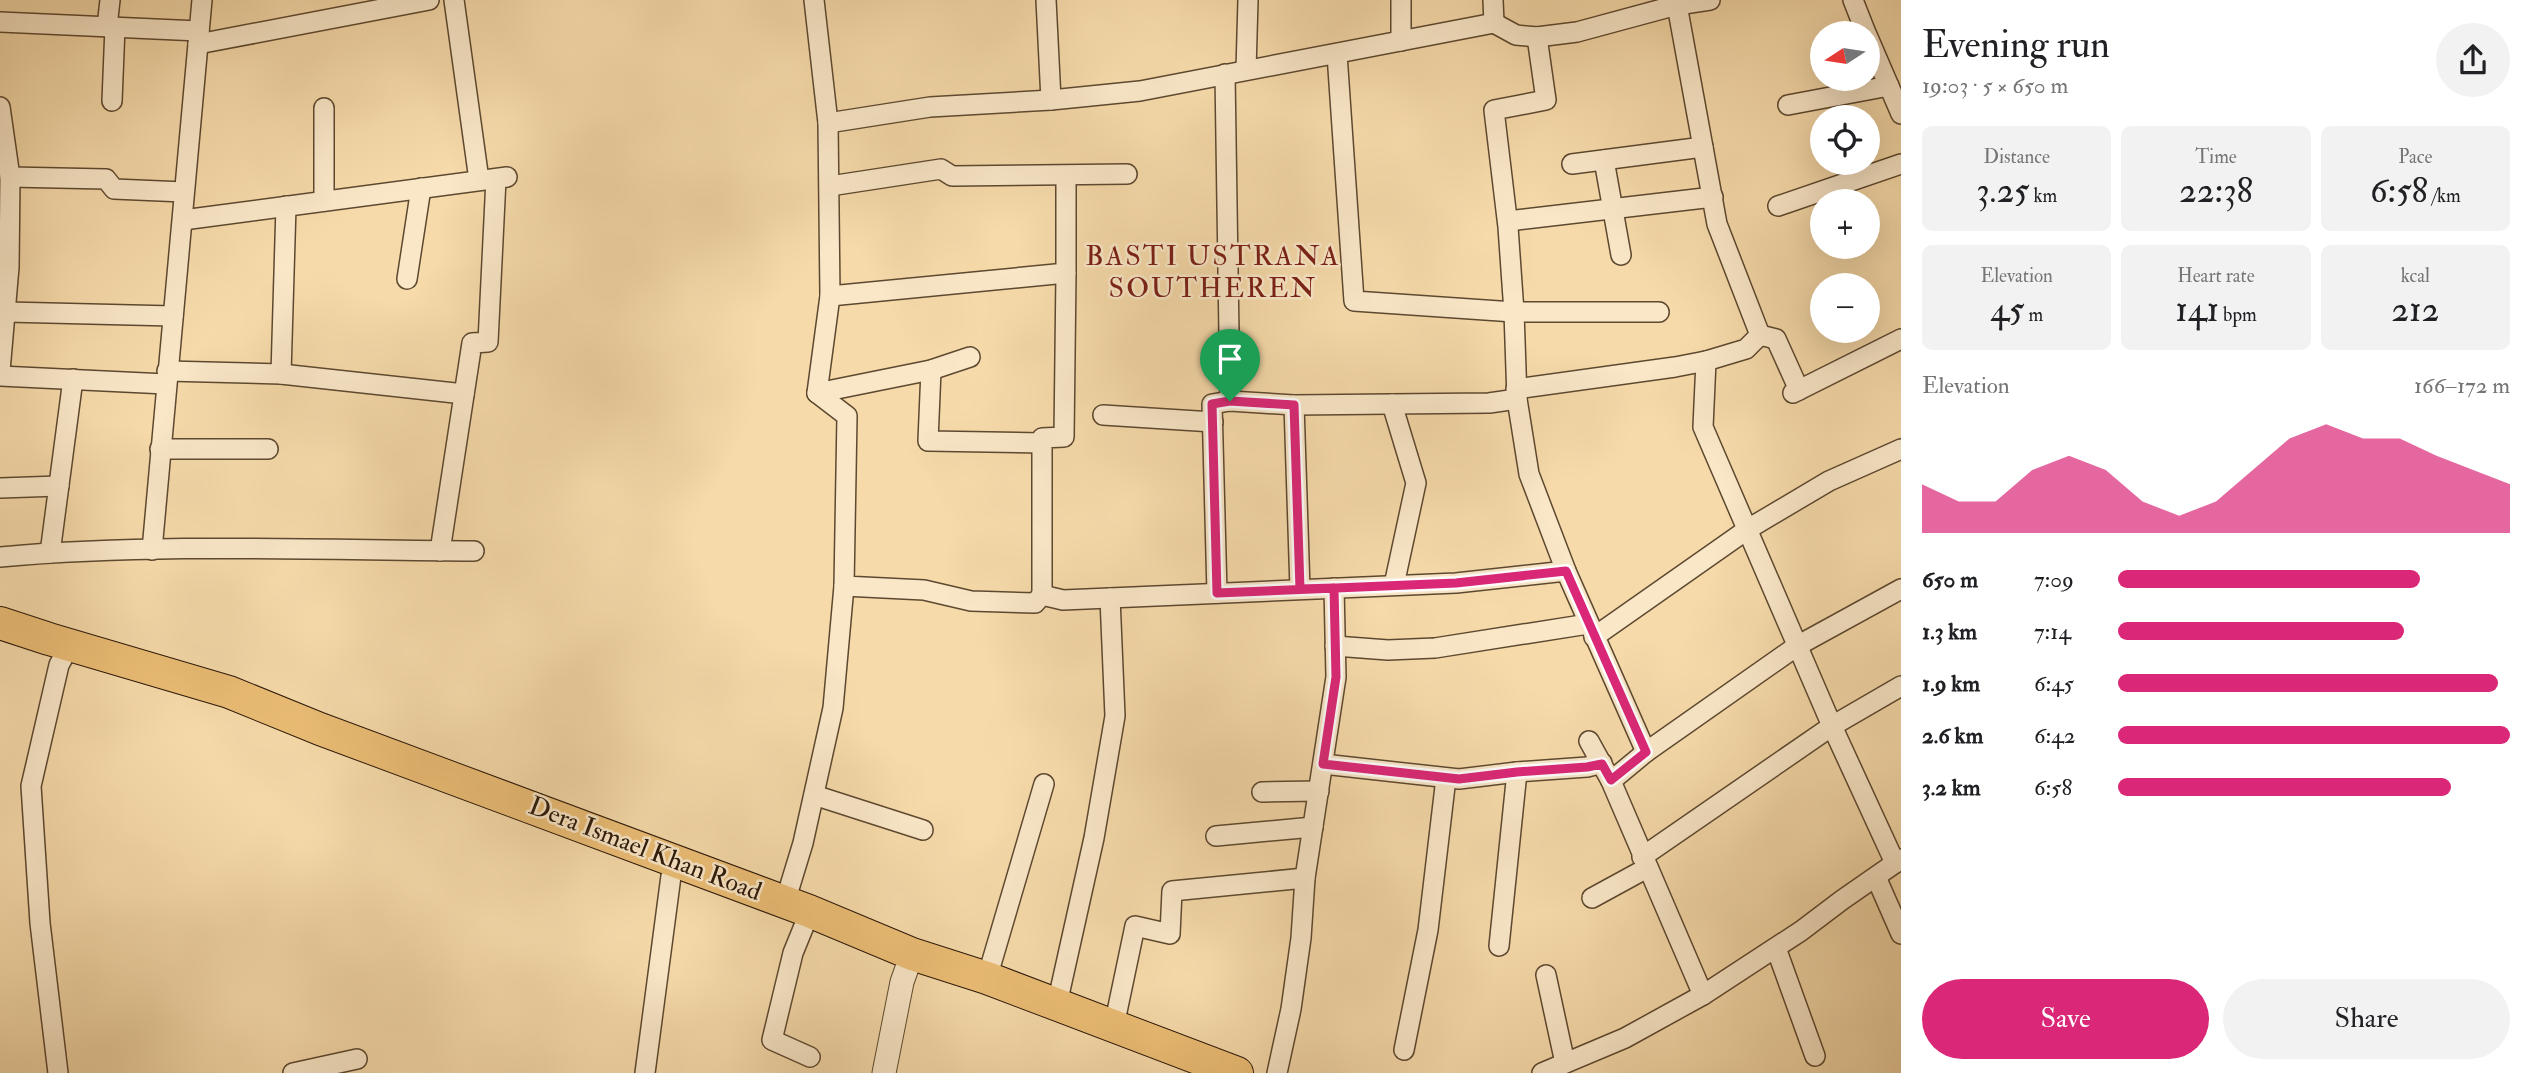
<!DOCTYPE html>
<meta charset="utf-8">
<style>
body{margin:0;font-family:"IM FELL Double Pica",serif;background:#f2f2f2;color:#202124;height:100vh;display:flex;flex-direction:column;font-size:26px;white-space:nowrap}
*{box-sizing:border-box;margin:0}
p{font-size:23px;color:#757577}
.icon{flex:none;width:38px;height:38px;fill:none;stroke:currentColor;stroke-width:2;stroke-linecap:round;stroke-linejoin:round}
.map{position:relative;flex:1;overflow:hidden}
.drawer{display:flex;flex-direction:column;background:#fff;width:630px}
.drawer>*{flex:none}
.needle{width:46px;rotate:258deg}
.buttons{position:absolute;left:1810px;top:21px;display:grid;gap:14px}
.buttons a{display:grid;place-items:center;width:70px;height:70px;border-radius:50%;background:#fff;box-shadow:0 7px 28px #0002;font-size:35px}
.pin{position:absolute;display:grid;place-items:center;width:60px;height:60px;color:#fff;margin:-72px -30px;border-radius:50% 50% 50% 0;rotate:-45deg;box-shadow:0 0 7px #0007}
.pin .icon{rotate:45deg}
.round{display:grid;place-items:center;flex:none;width:74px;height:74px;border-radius:37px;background:#f2f2f2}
.head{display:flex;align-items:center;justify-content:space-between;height:119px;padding:0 21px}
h1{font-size:38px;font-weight:600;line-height:52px}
.metrics{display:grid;grid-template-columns:repeat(3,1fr);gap:10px;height:119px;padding:7px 21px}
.metrics div{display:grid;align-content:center;border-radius:10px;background:#f2f2f2;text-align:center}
.metrics b{font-size:35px;font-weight:600}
.metrics small{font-size:19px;font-weight:400}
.metrics p{font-size:19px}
.chart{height:196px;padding:14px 21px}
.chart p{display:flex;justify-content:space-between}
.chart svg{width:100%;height:126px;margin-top:7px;fill:#db2777;opacity:.7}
.button{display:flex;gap:14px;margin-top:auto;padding:14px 21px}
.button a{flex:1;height:80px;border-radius:42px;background:#db2777;color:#fff;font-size:28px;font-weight:600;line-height:80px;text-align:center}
.button a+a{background:#f2f2f2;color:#202124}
ul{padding:0 21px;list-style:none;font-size:23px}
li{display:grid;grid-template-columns:112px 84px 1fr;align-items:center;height:52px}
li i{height:18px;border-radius:9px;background:#db2777}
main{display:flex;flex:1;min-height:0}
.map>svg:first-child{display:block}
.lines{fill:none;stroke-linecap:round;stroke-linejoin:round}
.minor-casing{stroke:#5d4830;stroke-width:22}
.tertiary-casing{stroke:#5d4830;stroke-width:25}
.trunk-casing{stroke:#2a1708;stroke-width:34}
.minor{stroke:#f9e7c8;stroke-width:19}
.tertiary{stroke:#f9e7c8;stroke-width:23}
.trunk{stroke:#ebbd75;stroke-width:32}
.route-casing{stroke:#fff;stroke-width:14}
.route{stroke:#db2777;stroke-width:9}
.labels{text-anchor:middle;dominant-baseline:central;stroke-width:5;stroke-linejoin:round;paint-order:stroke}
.street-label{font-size:26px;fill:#2a1708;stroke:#f9e7c8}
.neighbourhood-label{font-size:28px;letter-spacing:2px;fill:#7a1f14;stroke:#f9e7c8}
</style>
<main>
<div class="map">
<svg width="1901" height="1073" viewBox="0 0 1901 1073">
<rect width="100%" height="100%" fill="#f6daaa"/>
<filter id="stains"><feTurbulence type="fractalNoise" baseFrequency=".00286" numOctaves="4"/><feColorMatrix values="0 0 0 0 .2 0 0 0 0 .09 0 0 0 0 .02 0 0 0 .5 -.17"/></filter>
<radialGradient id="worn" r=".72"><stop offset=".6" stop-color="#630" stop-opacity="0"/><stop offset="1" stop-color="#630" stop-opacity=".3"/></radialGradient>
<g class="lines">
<g class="minor-casing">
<g id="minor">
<path d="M454,0l25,180"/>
<path d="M814,0l14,123 102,-16 121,-7 89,-9 354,-68 22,12 21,2 40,-5 100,-27 33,-5"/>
<path d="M1046,0l5,100"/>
<path d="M1401,0v41"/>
<path d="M1493,0l1,23"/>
<path d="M1853,0l13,33"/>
<path d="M0,22l199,9"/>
<path d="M107,27l3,-27"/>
<path d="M1867,35l34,79"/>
<path d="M1537,37l9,63 -52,10 14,117 6,85 3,87 12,75 37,97 80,181 151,-106 104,-57"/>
<path d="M198,44l231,-44"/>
<path d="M1337,54l17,247 160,11h145"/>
<path d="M1246,70l2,-70"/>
<path d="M1225,74l5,327"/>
<path d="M112,101l3,-74"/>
<path d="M1788,105l101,-19"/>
<path d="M0,107l10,70 -1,90 -9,104"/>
<path d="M828,123l2,173 -13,97 30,23 -3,170 80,4 47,11 64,2 7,-8 21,5 393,-17 110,-12"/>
<path d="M1604,160l17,95"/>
<path d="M1572,164l131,-17"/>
<path d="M10,177l96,2 8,10 70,3"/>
<path d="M830,186l111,-17 11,7 175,-2"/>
<path d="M324,201v-93"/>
<path d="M1778,206l123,-42"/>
<path d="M183,220l324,-43"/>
<path d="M1508,221l205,-24"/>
<path d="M407,279l14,-91"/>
<path d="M830,296l236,-23v-97"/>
<path d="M7,312l166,4"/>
<path d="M1760,335l16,4 23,51"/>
<path d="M1706,361l-3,66 129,299 63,137"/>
<path d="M931,370l-3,71 114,2"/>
<path d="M167,371l114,3 183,20"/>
<path d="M281,374l5,-168"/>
<path d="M0,376l166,8"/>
<path d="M1516,389l159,-22 31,-6 40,-12 14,-14 -43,-111 -40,-219"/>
<path d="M817,393l114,-23 39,-13"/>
<path d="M1793,393l108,-54"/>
<path d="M1392,404l24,79 -22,102"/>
<path d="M1294,405l6,184"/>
<path d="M1103,415l110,7"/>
<path d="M160,449h108"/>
<path d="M0,488l59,-2"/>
<path d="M152,550l50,-550"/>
<path d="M440,551l32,-208 16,-1 8,-163"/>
<path d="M50,553l23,-174"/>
<path d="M0,557c157,-14 316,-7 474,-6"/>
<path d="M1217,593l-5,-189 18,-3 64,4 195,-2 28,-4"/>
<path d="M1042,595v-157l22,-1 2,-164"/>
<path d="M1594,637l154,-108 81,-48 72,-32"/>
<path d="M1335,646l53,4 47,-2 153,-24"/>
<path d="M1589,741l22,40 92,214"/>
<path d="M1323,764l136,15 58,-7 70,-5 15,-4"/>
<path d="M1611,781l35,-29"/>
<path d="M1262,792l57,-1"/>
<path d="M814,795l109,35"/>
<path d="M1216,836l97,-9"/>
<path d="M1642,857l190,-131 69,-40"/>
<path d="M1876,877l25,57"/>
<path d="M1592,898l55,-30"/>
<path d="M785,902l18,-59 30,-135 11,-122"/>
<path d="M804,926l-11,27 -21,87 38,17"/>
<path d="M1499,946l18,-174"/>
<path d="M1776,948l39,108"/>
<path d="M1546,975l19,88"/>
<path d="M987,978l57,-194"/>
<path d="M1057,1004l37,-166 21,-122 -5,-118"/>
<path d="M1114,1026l21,-100 35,8 2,-43 133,-13"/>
<path d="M1404,1050l24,-120 18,-152"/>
<path d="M58,1073l-18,-150 -9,-137 28,-121 8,-15"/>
<path d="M293,1073l64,-14"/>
<path d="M645,1073l26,-197"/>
<path d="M1277,1073l14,-64 10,-71 4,-60 31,-201 -2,-89"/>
<path d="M1542,1073l83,-35 78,-43 98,-64 41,-31 59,-41"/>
</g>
</g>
<g class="tertiary-casing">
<path id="tertiary" d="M884,1073l18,-91 10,-28"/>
</g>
<g class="trunk-casing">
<path id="trunk" d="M0,623l49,16 180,53 91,37 489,182 103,43 75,24 250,95"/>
</g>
<use href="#minor" class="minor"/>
<use href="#tertiary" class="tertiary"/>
<use href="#trunk" class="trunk"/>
</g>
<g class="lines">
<g class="route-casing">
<path id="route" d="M1230,401l64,4 6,184 34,-1 2,89 -13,87 136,15 58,-7 70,-5 15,-3 9,16 35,-28 -80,-181 -110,12 -239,10 -5,-189 18,-3"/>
</g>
<use href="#route" class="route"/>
</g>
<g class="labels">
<g class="street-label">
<text transform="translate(645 849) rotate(21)">Dera Ismael Khan Road</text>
</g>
<g class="neighbourhood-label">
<text x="1213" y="256">BASTI USTRANA<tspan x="1213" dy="32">SOUTHEREN</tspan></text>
</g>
</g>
<rect width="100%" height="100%" filter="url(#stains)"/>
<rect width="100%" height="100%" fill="url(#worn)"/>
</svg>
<div class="buttons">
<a><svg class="needle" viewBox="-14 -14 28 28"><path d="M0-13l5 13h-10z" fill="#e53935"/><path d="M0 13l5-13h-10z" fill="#757577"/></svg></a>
<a><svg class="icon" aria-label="locate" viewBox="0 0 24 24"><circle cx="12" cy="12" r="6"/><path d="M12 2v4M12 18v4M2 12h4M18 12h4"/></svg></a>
<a>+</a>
<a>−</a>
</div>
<div class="pin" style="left:1230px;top:401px;background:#1e9e55"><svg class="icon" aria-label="arrive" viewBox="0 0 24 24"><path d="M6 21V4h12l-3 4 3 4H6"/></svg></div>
</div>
<section class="drawer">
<div class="head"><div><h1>Evening run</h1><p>19:03 · 5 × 650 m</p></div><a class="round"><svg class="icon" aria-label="share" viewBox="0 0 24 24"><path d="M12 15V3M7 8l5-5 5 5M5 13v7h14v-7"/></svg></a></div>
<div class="metrics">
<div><p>Distance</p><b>3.25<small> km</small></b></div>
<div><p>Time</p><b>22:38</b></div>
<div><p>Pace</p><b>6:58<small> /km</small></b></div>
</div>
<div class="metrics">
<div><p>Elevation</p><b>45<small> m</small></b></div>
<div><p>Heart rate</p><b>141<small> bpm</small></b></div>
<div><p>kcal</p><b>212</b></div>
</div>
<div class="chart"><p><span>Elevation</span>166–172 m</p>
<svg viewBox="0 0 160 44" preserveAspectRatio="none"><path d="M0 44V27L10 33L20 33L30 22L40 17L50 22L60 33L70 38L80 33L90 22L100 11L110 6L120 11L130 11L140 17L150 22L160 27V44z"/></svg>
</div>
<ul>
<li><b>650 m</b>7:09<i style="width:77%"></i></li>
<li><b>1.3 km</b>7:14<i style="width:73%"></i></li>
<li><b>1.9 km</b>6:45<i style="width:97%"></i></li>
<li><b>2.6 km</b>6:42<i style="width:100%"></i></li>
<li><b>3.2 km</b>6:58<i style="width:85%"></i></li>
</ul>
<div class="button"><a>Save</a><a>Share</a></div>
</section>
</main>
